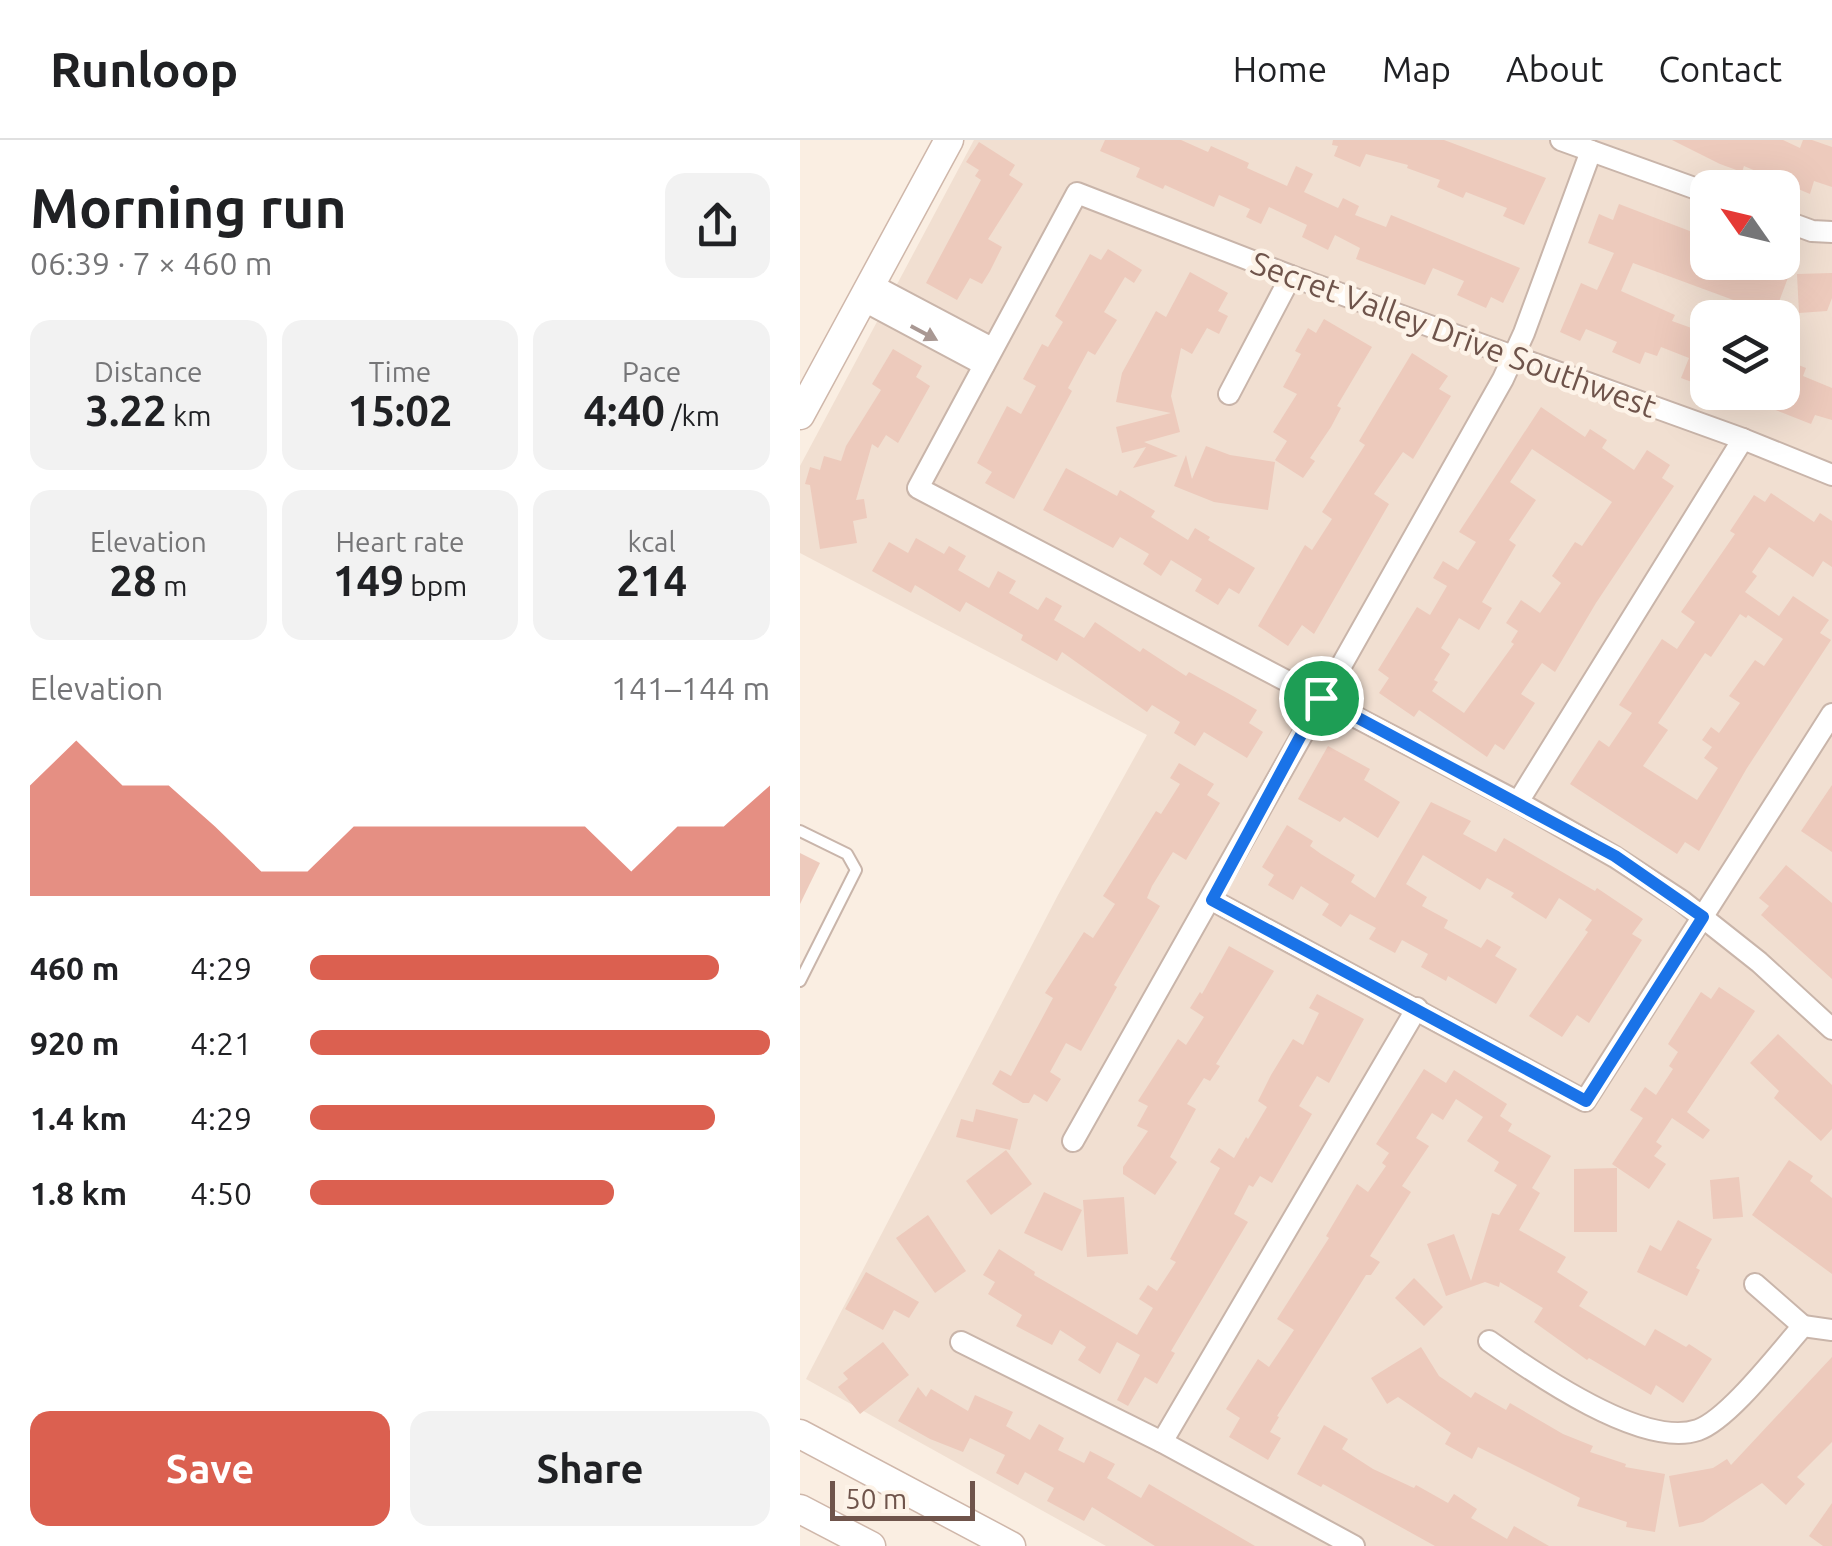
<!DOCTYPE html>
<meta charset="utf-8">
<style>
body{margin:0;font-family:Ubuntu,sans-serif;background:#f2f2f2;color:#202124;height:100vh;display:flex;flex-direction:column;font-size:38px;white-space:nowrap}
*{box-sizing:border-box;margin:0}
p{font-size:32px;color:#757577}
.icon{flex:none;width:55px;height:55px;fill:none;stroke:currentColor;stroke-width:2;stroke-linecap:round;stroke-linejoin:round}
.map{position:relative;flex:1;overflow:hidden}
.side{display:flex;flex-direction:column;background:#fff;width:800px}
.side>*{flex:none}
.needle{width:65px;rotate:304deg}
.fabs{position:absolute;left:890px;top:30px;display:grid;gap:20px}
.fabs a{display:grid;place-items:center;width:110px;height:110px;border-radius:20px;background:#fff;box-shadow:0 10px 40px #0002;font-size:50px}
.scale{position:absolute;left:30px;bottom:25px;width:145px;box-sizing:border-box;padding-left:10px;border:5px solid #6f544b;border-top:0;font-size:28px;line-height:35px;white-space:nowrap;color:#6f544b;-webkit-text-stroke:8px #fdf3e8;paint-order:stroke}
.pin{position:absolute;display:grid;place-items:center;width:85px;height:85px;color:#fff;margin:-42px;border:5px solid #fff;border-radius:50%;box-shadow:0 2px 10px #0007}
.round{display:grid;place-items:center;flex:none;width:105px;height:105px;border-radius:20px;background:#f2f2f2}
.head{display:flex;align-items:center;justify-content:space-between;height:170px;padding:0 30px}
h1{font-size:55px;font-weight:700;line-height:75px}
.metrics{display:grid;grid-template-columns:repeat(3,1fr);gap:15px;height:170px;padding:10px 30px}
.metrics div{display:grid;align-content:center;border-radius:20px;background:#f2f2f2;text-align:center}
.metrics b{font-size:42px;font-weight:700}
.metrics small{font-size:28px;font-weight:400}
.metrics p{font-size:28px}
.chart{height:280px;padding:20px 30px}
.chart p{display:flex;justify-content:space-between}
.chart svg{width:100%;height:180px;margin-top:10px;fill:#db6050;opacity:.7}
.button{display:flex;gap:20px;margin-top:auto;padding:20px 30px}
.button a{flex:1;height:115px;border-radius:20px;background:#db6050;color:#fff;font-size:40px;font-weight:700;line-height:115px;text-align:center}
.button a+a{background:#f2f2f2;color:#202124}
ul{padding:0 30px;list-style:none;font-size:32px}
li{display:grid;grid-template-columns:160px 120px 1fr;align-items:center;height:75px}
li i{height:25px;border-radius:12px;background:#db6050}
header{display:flex;align-items:center;gap:60px;box-sizing:border-box;height:140px;padding:0 50px;background:#fff;border-bottom:2px solid #e0e0e0}
header strong{font-size:48px}
nav{display:flex;gap:55px;margin-inline-start:auto;font-size:35px}
main{display:flex;flex:1;min-height:0}
.map>svg:first-child{display:block}
.residential{fill:#f1dfd1;fill-rule:evenodd}
.building{fill:#edcabc;fill-rule:evenodd}
.lines{fill:none;stroke-linecap:round;stroke-linejoin:round}
.lane-casing{stroke:#c9b5aa;stroke-width:14}
.street-casing{stroke:#c9b5aa;stroke-width:24}
.secondary-casing{stroke:#cfb7aa;stroke-width:31}
.lane{stroke:#fff;stroke-width:10}
.street{stroke:#fff;stroke-width:20}
.secondary{stroke:#fff;stroke-width:28}
.oneway{fill:#a99893}
.route-casing{stroke:#fff;stroke-width:20}
.route{stroke:#1a73e8;stroke-width:12}
.labels{text-anchor:middle;dominant-baseline:central;stroke-width:9;stroke-linejoin:round;paint-order:stroke}
.street-label{font-size:32px;fill:#6f544b;stroke:#fdf3e8}
</style>
<header>
<strong>Runloop</strong>
<nav><a>Home</a><a>Map</a><a>About</a><a>Contact</a></nav>
</header>
<main>
<section class="side">
<div class="head"><div><h1>Morning run</h1><p>06:39 · 7 × 460 m</p></div><a class="round"><svg class="icon" aria-label="share" viewBox="0 0 24 24"><path d="M12 15V3M7 8l5-5 5 5M5 13v7h14v-7"/></svg></a></div>
<div class="metrics">
<div><p>Distance</p><b>3.22<small> km</small></b></div>
<div><p>Time</p><b>15:02</b></div>
<div><p>Pace</p><b>4:40<small> /km</small></b></div>
</div>
<div class="metrics">
<div><p>Elevation</p><b>28<small> m</small></b></div>
<div><p>Heart rate</p><b>149<small> bpm</small></b></div>
<div><p>kcal</p><b>214</b></div>
</div>
<div class="chart"><p><span>Elevation</span>141–144 m</p>
<svg viewBox="0 0 160 44" preserveAspectRatio="none"><path d="M0 44V17L10 6L20 17L30 17L40 27L50 38L60 38L70 27L80 27L90 27L100 27L110 27L120 27L130 38L140 27L150 27L160 17V44z"/></svg>
</div>
<ul>
<li><b>460 m</b>4:29<i style="width:89%"></i></li>
<li><b>920 m</b>4:21<i style="width:100%"></i></li>
<li><b>1.4 km</b>4:29<i style="width:88%"></i></li>
<li><b>1.8 km</b>4:50<i style="width:66%"></i></li>
</ul>
<div class="button"><a>Save</a><a>Share</a></div>
</section>
<div class="map">
<svg width="1032" height="1406" viewBox="0 0 1032 1406">
<rect width="100%" height="100%" fill="#faeee2"/>
<path class="residential" d="M174,0h858v1406h-726l-300,-167 252,-484 89,-160 -347,-182v-87zM908,48h74v74h-74zM908,178h74v74h-74z"/>
<g class="building">
<path d="M305,0h76l27,12 3,-6 38,17 -2,5 40,18 9,-20 17,8 -9,18 34,16 5,-10 16,8 -4,9 31,12 5,-12 129,53 -17,35 -12,-6 -5,11 -29,-13 7,-14 -31,-13 -8,17 -69,-26 4,-11 -25,-13 -7,15 -26,-13 5,-12 -38,-18 -8,17 -15,-7 4,-8 -31,-14 -5,12 -49,-22 -2,4 -27,-12 4,-9 -40,-17z"/>
<path d="M533,0h111l102,38 -22,47 -21,-9 4,-8 -41,-16 -3,6 -26,-11 3,-7 -33,-12 1,-3 -42,-11 -6,13 -26,-11 4,-10 -6,-1z"/>
<path d="M872,0h111l17,8 3,-8h9l20,7v40l-18,-6 -4,13 -66,-28 -2,6 -22,-8z"/>
<path d="M179,2l36,23 -6,10 14,9 -35,55 14,8 -12,24 -8,13 -12,-6 -13,22 -31,-17 55,-103 -6,-4 4,-6 -13,-8z"/>
<path d="M819,64l89,34v24h72l12,5 -18,48 -141,-52 -12,28 54,24 -3,6 36,13v54l-27,-10 8,-20 -28,-11 -4,9 -12,-4 -5,12 -28,-12 5,-10 -31,-13 -6,12 -20,-9 21,-49 16,7 17,-37 -26,-10 11,-29 14,6z"/>
<path d="M308,109l34,21 -8,13 -9,-6 -21,35 13,8 -22,35 -7,-4 -20,37 4,3 -58,108 -29,-16 7,-11 -15,-9 30,-57 14,8 15,-28 -13,-7 19,-35 6,3 15,-25 -8,-6 35,-62 11,6z"/>
<path d="M390,132l38,21 -10,18 10,5 -9,18 -12,-6 -15,26 -11,-6 -10,48 9,36 -36,10 34,14 -45,12 13,-21 -24,6 -6,-26 55,-14 -55,-11 6,-29 34,-62 10,6z"/>
<path d="M1032,133v25l-5,13 -28,2 -2,-39z"/>
<path d="M524,179l48,28 -35,59 4,2 -10,19 -21,31 5,3 -12,17 -28,-18 12,-19 -14,-9 24,-38 -14,-7 18,-33 -6,-3 13,-23 8,5z"/>
<path d="M93,209l29,17 -6,11 14,9 -32,57 -12,-8 -8,13 -6,-4 -16,56 8,-1 3,19 -14,3 4,22 -37,6 -10,-64 -5,-1 5,-17 10,3 4,-14 17,5 5,-15 35,-56 -9,-6z"/>
<path d="M612,213l36,23 -9,13 12,7 -38,63 -10,-7 -29,42 15,10 -75,130 -12,-9 -14,21 -30,-20 47,-81 7,5 20,-31 -10,-7 43,-67 -6,-4z"/>
<path d="M991,222l15,6 -3,8 29,12v32l-17,-5 -4,9 -38,-15 6,-17h3z"/>
<path d="M741,267l44,30 5,-8 17,11 -5,8 32,22 13,-20 23,15 -8,13 12,8 -78,117 -41,69 -13,-9 -21,31 14,9 -31,47 -9,-6 -8,13 -68,-47 -5,7 -35,-24 10,-15 -11,-8 39,-63 13,8 17,-29 -14,-8 10,-17 15,9 18,-28 -17,-10zM732,309l80,53 -30,44 -7,-4 -23,34 9,7 -21,30 -19,-13 -15,23 12,8 -7,11 3,2 -50,69 -32,-22 6,-9 -4,-2 16,-26 -9,-6 18,-30 20,12 13,-22 -10,-6 34,-57 -7,-5 27,-40 -26,-18z"/>
<path d="M406,306l24,9 45,7 -7,48 -54,-8 -40,-16 12,-31 6,24z"/>
<path d="M266,328l51,28 3,-6 35,21 -4,6 37,23 7,-12 15,9 -2,3 47,28 -16,26 -10,-6 -11,17 -23,-14 7,-12 -31,-19 -10,16 -18,-12 6,-10 -29,-17 -7,11 -70,-38z"/>
<path d="M971,353l43,29 6,-9 12,8v46l-9,-6 -10,16 -44,-30 -17,25 5,4 -12,16 34,24 14,-20 36,24 -9,13 11,7 -84,128 -48,83 -14,-9 -8,12 -107,-70 29,-44 10,7 23,-34 -13,-8 43,-66 15,10 18,-27 -14,-10 54,-78 -5,-3 24,-36 11,7zM940,474l6,4 2,-3 35,24 -19,27 -9,-6 -26,36 11,7 -21,30 -8,-6 -9,13 10,7 -8,11 14,10 -21,32 -54,-34 25,-36 -10,-7 47,-70 6,4z"/>
<path d="M116,398l28,16 5,-8 17,10 -8,14 31,18 9,-17 18,10 -7,12 29,17 8,-13 16,9 -8,14 30,18 11,-16 45,30 3,-4 43,28 3,-4 44,24 24,14 -8,13 14,9 -16,26 -43,-26 -9,14 -21,-13 6,-11 -28,-17 -5,7 -85,-60 -5,9 -36,-21 2,-5 -57,-33 -6,10 -45,-27 -4,8 -39,-22 17,-29 19,11z"/>
<path d="M528,606l42,23 -6,11 36,22 -22,36 -34,-21 -4,5 -42,-23z"/>
<path d="M379,623l35,21 -7,11 13,8 -34,57 -13,-8 -21,34 -5,12 13,8 -46,79 3,2 -36,64 -15,-8 -16,29 11,7 -14,23 -13,-8 -5,9h-6l-31,-19 8,-14 11,6 42,-78 -8,-5 39,-61 9,6 22,-34 -12,-8 53,-85 5,3 19,-30 -10,-6z"/>
<path d="M1032,645v67l-31,-21z"/>
<path d="M631,662l40,19 -8,13 33,18 8,-14 91,53 2,-3 46,31 -11,15 10,6 -53,83 -12,-8 -15,22 -33,-21 59,-84 -3,-2 7,-10 -33,-22 -13,21 -35,-22 3,-4 -27,-15 -7,12 -57,-35 -17,29 21,13 -5,9 26,14 -4,8 37,20 6,-9 14,8 -6,9 22,13 -21,35 -48,-28 -2,5 -25,-14 7,-13 -26,-14 -7,13 -26,-14 7,-11 -26,-14 -9,13 -19,-12 7,-11 -28,-18 -8,14 -25,-15 6,-10 -12,-8 25,-42 26,16 -3,5 11,8 34,21 -4,7 24,16z"/>
<path d="M0,713l20,10 -20,41z"/>
<path d="M986,725l46,38v76l-71,-64 8,-9 -10,-8z"/>
<path d="M429,806l45,25 -58,93 4,2 -10,15 -6,-3 -17,26 9,5 -26,48 7,5 -22,33 -32,-21v-7l25,-36 -11,-5 11,-20 -10,-5 40,-62 8,6 18,-28 -14,-9 10,-16 2,2z"/>
<path d="M919,847l36,24 -68,101 23,18 -7,9 -31,-21 -16,24 6,4 -8,10 12,8 -17,25 -37,-25 31,-46 -13,-8 15,-23 11,8 17,-26 -4,-3 9,-14 -10,-8 33,-52 10,7z"/>
<path d="M517,854l47,25 -35,64 -12,-7 -18,30 13,8 -40,69 -12,-7 -7,11 -4,-2 -15,29 14,8 -77,129 4,2 -18,31 -12,-7 -17,29 -11,-6 23,-45 -23,-13 -17,32 -22,-14 8,-13 -26,-17 -8,15 -36,-19 6,-11 -34,-21 7,-12 -12,-7 16,-26 36,23 -1,3 103,60 16,-27 -14,-9 9,-14 9,6 19,-29 -6,-3 50,-91 -10,-6 9,-14 15,10 12,-21 2,2 19,-32 -9,-6 13,-26 22,-36 10,6 16,-32 -10,-5z"/>
<path d="M978,894l54,51v44l-11,12 -47,-43 5,-7 -29,-28z"/>
<path d="M624,929l22,14 8,-13 53,34 -7,12 12,8 -4,7 43,25 -19,32 8,5 -21,37 47,27 -9,15 31,20 -9,14 66,40 10,-17 31,18 3,-3 23,15 -29,44 -27,-18 -5,10 -62,-37 -2,2 -53,-38 9,-14 -43,-26 -1,5 -14,-5 -39,14 -19,-52 27,-10 17,47 21,-68 7,2 18,-30 -23,-14 5,-9 -32,-21 16,-24 -27,-18 -13,21 -11,-7 -16,25 13,8 -27,40 9,6 -41,64 10,6 -9,13h-5l-89,141 2,1 -9,15 11,6 -13,22 -39,-23 11,-19 -14,-9 32,-50 11,8 25,-37 -17,-11 52,-81 -3,-2 31,-52 11,8 18,-26 -4,-3 7,-10 -13,-9z"/>
<path d="M176,969l42,10 -8,31 -54,-13 5,-18 12,3z"/>
<path d="M206,1010l26,34 -41,31 -25,-34z"/>
<path d="M989,1020l24,16 -3,5 22,17v76l-80,-59z"/>
<path d="M817,1028v64h-43v-63z"/>
<path d="M939,1037l4,40 -30,2 -3,-39z"/>
<path d="M244,1052l38,18 -20,41 -38,-18z"/>
<path d="M324,1057l4,57 -41,3 -4,-57z"/>
<path d="M128,1075l38,56 -31,22 -39,-55z"/>
<path d="M878,1080l34,19 -16,29 4,2 -13,26 -50,-24 13,-27 11,6z"/>
<path d="M66,1132l53,30 -10,16 -15,-8 -11,20 -38,-21z"/>
<path d="M614,1138l29,29 -19,19 -29,-28z"/>
<path d="M83,1202l26,33 -49,39 -22,-27 10,-8 -5,-6z"/>
<path d="M621,1207l18,29 32,22 4,-6 31,18 4,-7 53,31 30,12 -3,6 36,12 -1,3 40,7 -10,58 -29,-5 1,-5 -50,-16 3,-8 -102,-51 -6,12 -27,-15 6,-11 -53,-36 -11,7 -16,-26z"/>
<path d="M1032,1217v85l-35,35 8,7 -19,21 -24,-22 -59,39 -24,5 -10,-51 44,-8 14,-9 4,6z"/>
<path d="M118,1247l8,10 5,-8 37,22 7,-16 38,17 -7,14 24,14 9,-16 25,14 -6,12 26,13 6,-12 25,13 -8,14 34,20 8,-14 106,62h-100l-63,-39 -8,14 -37,-20 7,-13 -29,-16 -7,13 -22,-12 9,-18 -35,-17 -7,14 -33,-13 -32,-18z"/>
<path d="M524,1285l24,14 -6,10 31,20 41,19 2,-3 32,18 6,-9 23,15 -6,9 36,21 7,-13 35,20h-114l-112,-62 -2,3 -24,-13z"/>
<path d="M1032,1363v43h-9l-14,-10z"/>
</g>
<g class="lines">
<g class="lane-casing">
<path id="lane" d="M0,691l47,23 9,16 -56,111"/>
</g>
<g class="street-casing">
<g id="street">
<path d="M761,0l147,53"/>
<path d="M982,80l30,11 20,1"/>
<path d="M73,145l119,63"/>
<path d="M64,161l120,64"/>
<path d="M429,254l62,-118"/>
<path d="M1032,335l-89,-36 -452,-163 -214,-83 -159,295 600,314 97,55 67,44 77,61 73,67"/>
<path d="M718,662l225,-363"/>
<path d="M412,760l373,201 247,-387"/>
<path d="M273,1001l430,-762 21,-46 67,-182"/>
<path d="M955,1144l48,42"/>
<path d="M689,1201c45,32 154,108 209,89 31,-11 81,-77 105,-104l29,4"/>
<path d="M161,1202l201,100 192,104"/>
<path d="M362,1302l255,-434"/>
</g>
</g>
<g class="secondary-casing">
<g id="secondary">
<path d="M0,275l149,-275"/>
<path d="M0,1294l211,112"/>
<path d="M0,1369l71,37"/>
</g>
</g>
<use href="#lane" class="lane"/>
<use href="#street" class="street"/>
<use href="#secondary" class="secondary"/>
</g>
<defs><path id="oneway-solid" d="M-6-.8H1V-3.2L6.5 0L1 3.2V.8H-6Z" transform="scale(2.5)"/></defs>
<use class="oneway" href="#oneway-solid" transform="translate(124 193) rotate(28)"/>
<g class="lines">
<g class="route-casing">
<path id="route" d="M521,558l294,158 88,61 -117,184 -374,-201z"/>
</g>
<use href="#route" class="route"/>
</g>
<g class="labels">
<g class="street-label">
<text transform="translate(654 194) rotate(20)">Secret Valley Drive Southwest</text>
</g>
</g>
</svg>
<div class="fabs">
<a><svg class="needle" viewBox="-14 -14 28 28"><path d="M0-13l5 13h-10z" fill="#e53935"/><path d="M0 13l5-13h-10z" fill="#757577"/></svg></a>
<a><svg class="icon" aria-label="layers" viewBox="0 0 24 24"><path d="M12 4l9 5-9 5-9-5zM3 14l9 5 9-5"/></svg></a>
</div>
<div class="scale">50 m</div>
<div class="pin" style="left:521px;top:558px;background:#1e9e55"><svg class="icon" aria-label="arrive" viewBox="0 0 24 24"><path d="M6 21V4h12l-3 4 3 4H6"/></svg></div>
</div>
</main>
